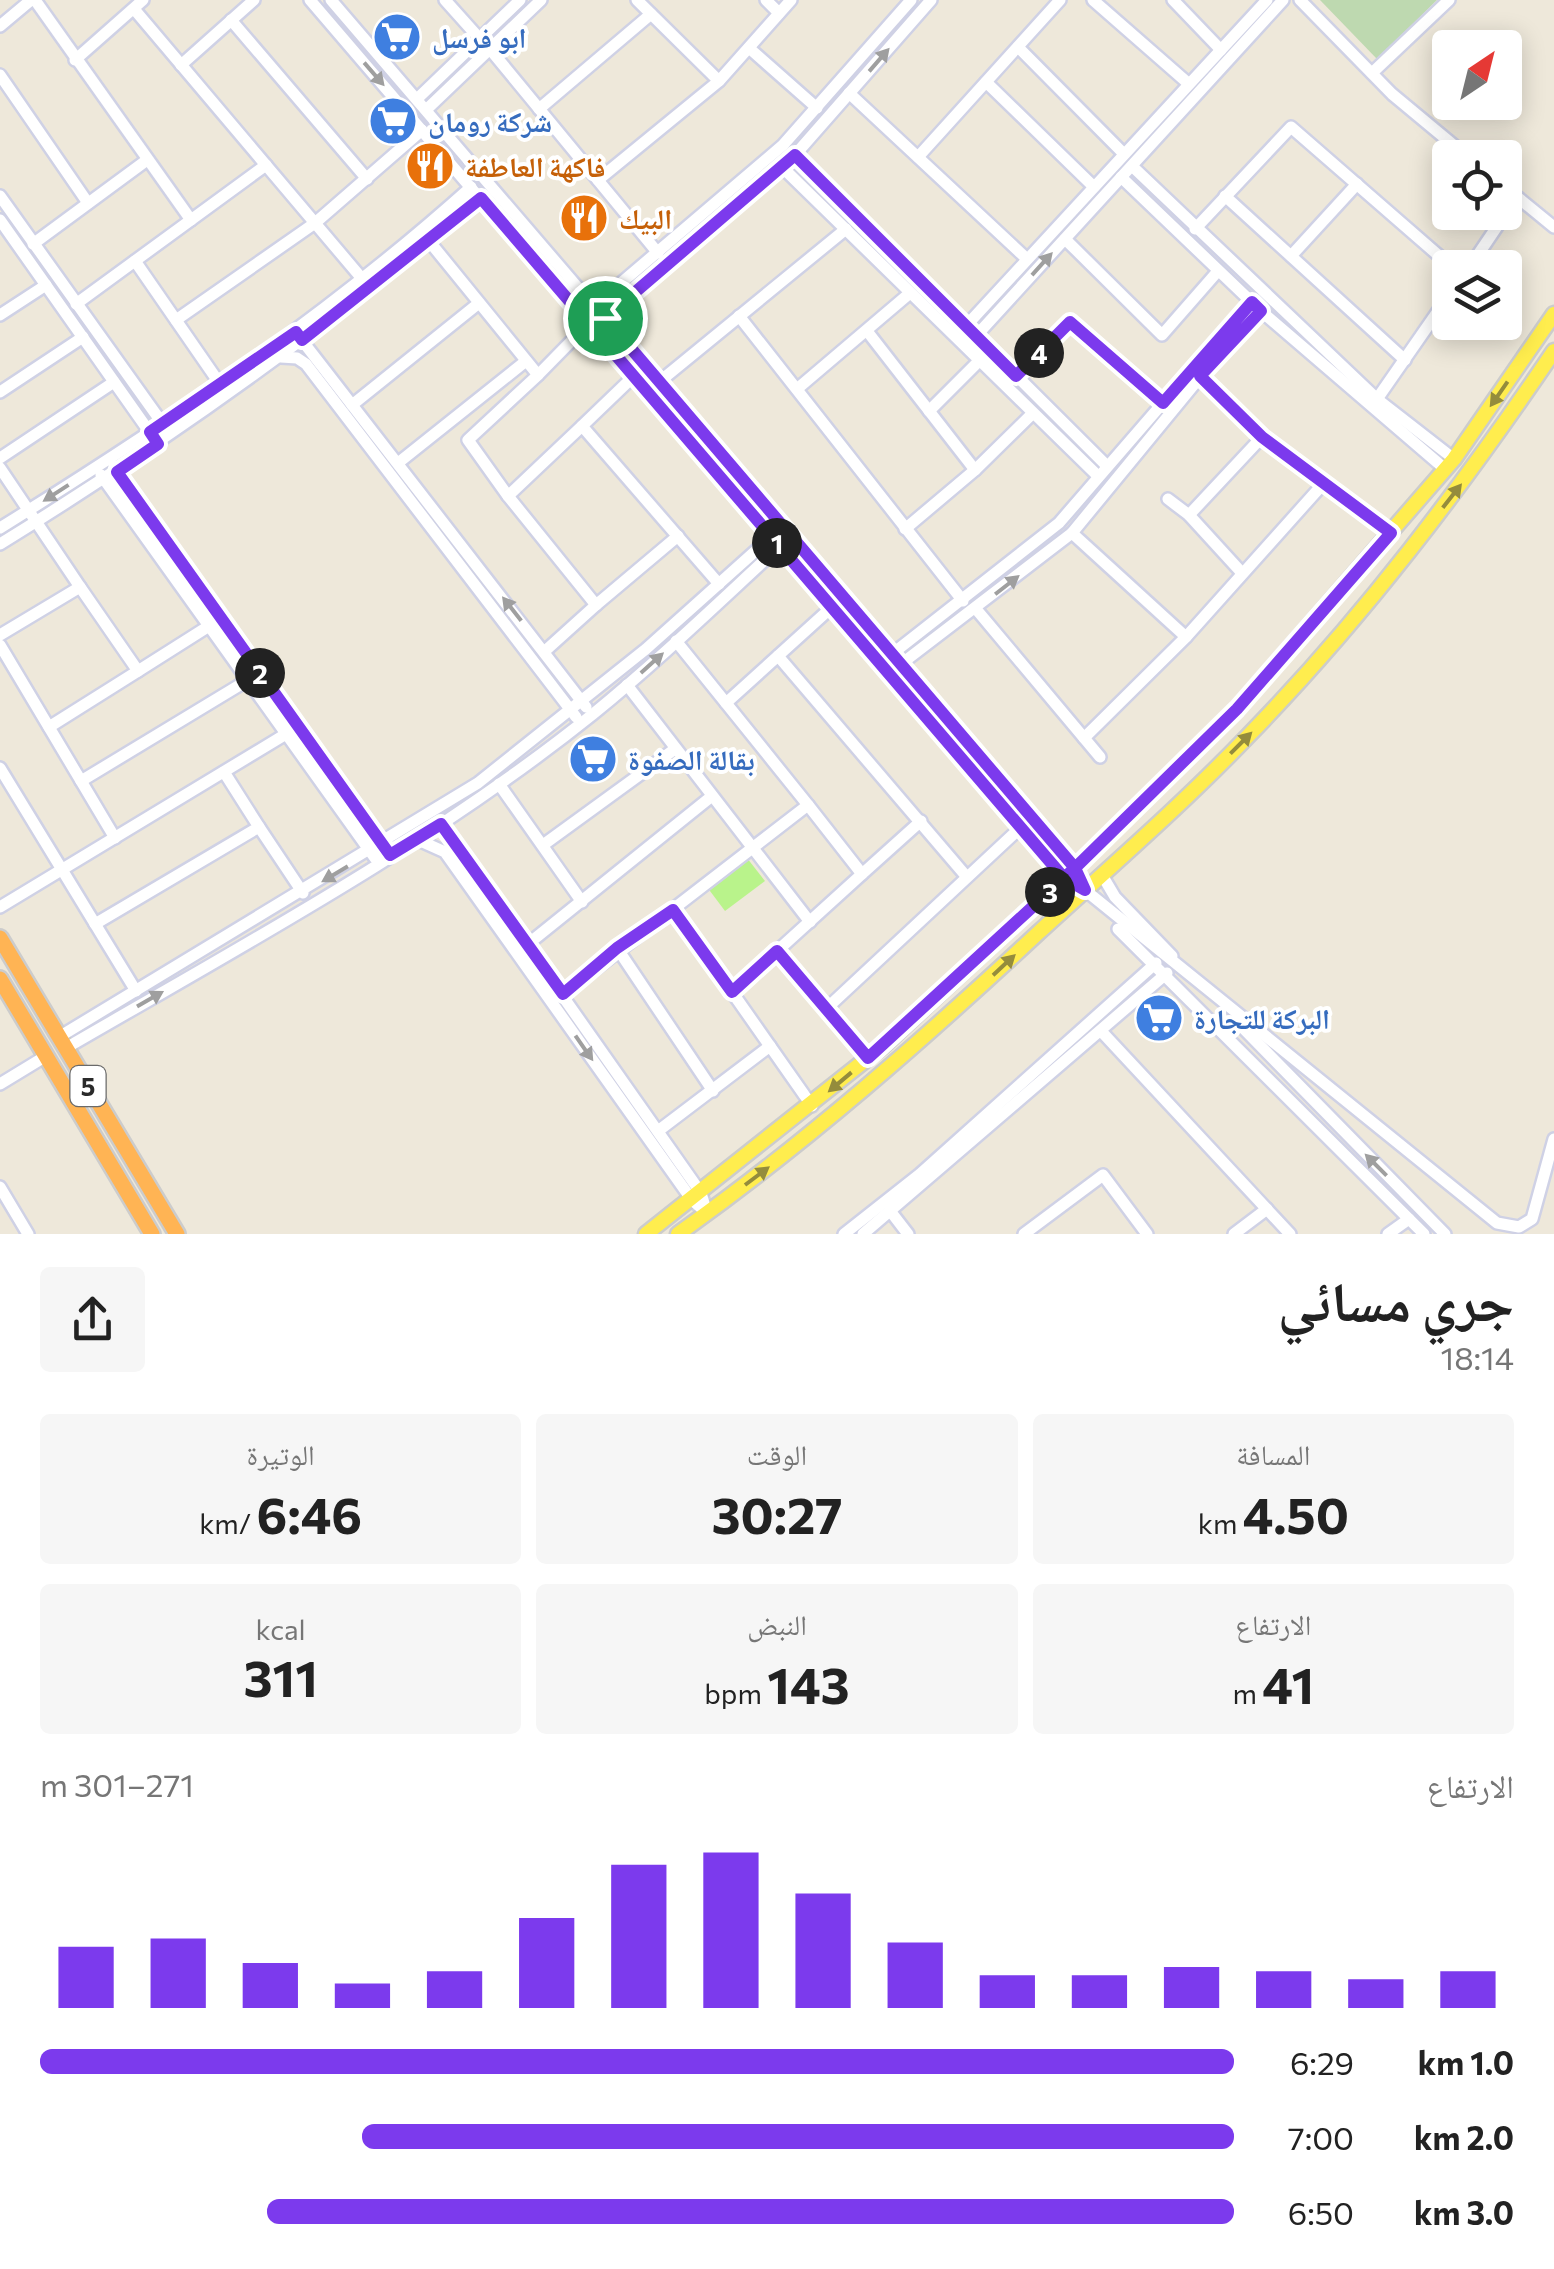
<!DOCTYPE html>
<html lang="ar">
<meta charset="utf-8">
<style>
body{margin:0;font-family:Commissioner,"Noto Naskh Arabic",sans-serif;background:#f6f6f6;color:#222;direction:rtl;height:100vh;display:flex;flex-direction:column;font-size:38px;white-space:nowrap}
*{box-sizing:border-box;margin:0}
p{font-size:32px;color:#767676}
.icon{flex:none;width:55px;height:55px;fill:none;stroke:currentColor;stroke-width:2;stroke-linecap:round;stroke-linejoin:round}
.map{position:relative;height:1234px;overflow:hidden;direction:ltr}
.side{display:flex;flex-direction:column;background:#fff;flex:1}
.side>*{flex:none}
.needle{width:65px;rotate:35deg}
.controls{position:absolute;left:1432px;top:30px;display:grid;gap:20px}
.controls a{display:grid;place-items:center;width:90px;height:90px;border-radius:10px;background:#fff;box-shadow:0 5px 25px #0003;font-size:50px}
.pin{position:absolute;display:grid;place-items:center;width:85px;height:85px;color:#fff;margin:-42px;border:5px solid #fff;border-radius:50%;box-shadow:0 2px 10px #0007}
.km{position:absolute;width:50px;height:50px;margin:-25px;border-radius:50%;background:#222;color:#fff;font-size:28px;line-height:50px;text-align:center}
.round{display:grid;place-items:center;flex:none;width:105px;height:105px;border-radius:10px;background:#f6f6f6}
.head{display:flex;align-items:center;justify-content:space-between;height:170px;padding:0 40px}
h1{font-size:55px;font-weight:700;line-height:75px}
.figures{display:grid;grid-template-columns:repeat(3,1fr);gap:15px;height:170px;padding:10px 40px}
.figures div{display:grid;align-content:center;border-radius:10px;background:#f6f6f6;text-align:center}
.figures b{font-size:50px;font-weight:700}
.figures small{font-size:28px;font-weight:400}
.figures p{font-size:28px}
.chart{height:280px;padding:20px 40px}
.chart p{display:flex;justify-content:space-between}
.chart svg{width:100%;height:180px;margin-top:10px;stroke:#7c3aed;stroke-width:6}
ul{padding:0 40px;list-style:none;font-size:32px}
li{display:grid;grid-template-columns:160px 120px 1fr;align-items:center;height:75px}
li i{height:25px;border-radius:12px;background:#7c3aed}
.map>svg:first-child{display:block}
.cemetery{fill:#bed9b0}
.pitch{fill:#b9f38b}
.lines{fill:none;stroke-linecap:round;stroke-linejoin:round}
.minor-casing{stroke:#cfd1e5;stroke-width:16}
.major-casing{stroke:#ccc;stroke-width:19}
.highway-casing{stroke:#ccc;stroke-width:20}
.minor{stroke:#fff;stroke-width:11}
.major{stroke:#ffed4e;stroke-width:14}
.highway{stroke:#ffb454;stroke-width:15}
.oneway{fill:#9f9f9f}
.oneway2{fill:#948c3c}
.route-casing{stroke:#fff;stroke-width:20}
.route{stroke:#7c3aed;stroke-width:12}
.labels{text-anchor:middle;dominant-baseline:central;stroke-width:8;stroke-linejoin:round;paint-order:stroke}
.shield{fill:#fff;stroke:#6a6a6a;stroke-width:2.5}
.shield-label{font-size:25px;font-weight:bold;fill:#2a2a2a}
.shop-label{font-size:28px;font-weight:bold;fill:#366cbe;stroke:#fff;text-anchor:start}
.food-label{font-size:28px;font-weight:bold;fill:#c56008;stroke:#fff;text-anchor:start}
</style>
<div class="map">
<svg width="1554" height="1234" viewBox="0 0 1554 1234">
<rect width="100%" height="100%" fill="#eee8da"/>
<path class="cemetery" d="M1320,0h117l-60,59z"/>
<path class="pitch" d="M747,858l18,23 -40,30 -18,-24z"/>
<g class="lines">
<g class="minor-casing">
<g id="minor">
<path d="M35,0l156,220"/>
<path d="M310,0l753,879 22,11 -10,-23 -744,-867"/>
<path d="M445,0l34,38"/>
<path d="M637,0l82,81"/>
<path d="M766,0l13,13"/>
<path d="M1093,0l96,84"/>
<path d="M1173,0l48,50"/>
<path d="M1300,0l92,94 77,64"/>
<path d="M134,9l230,272"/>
<path d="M231,20l136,159"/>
<path d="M0,26l31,-26"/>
<path d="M1018,47l106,107"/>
<path d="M489,48l169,205"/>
<path d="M749,48l68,60"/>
<path d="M75,60l68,-60"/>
<path d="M181,65l73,-65"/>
<path d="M1372,73l77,-73"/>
<path d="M0,75l88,128"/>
<path d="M986,82l108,105"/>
<path d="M849,93l178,166"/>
<path d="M417,99l103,-99"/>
<path d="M539,109l112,-95"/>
<path d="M426,110l115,-110"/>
<path d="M795,155l312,311"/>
<path d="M918,157l142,-157"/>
<path d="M1132,166l245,233 77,60"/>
<path d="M782,167l316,309"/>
<path d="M1121,177l140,134 184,158"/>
<path d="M598,180l121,-99 72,-81"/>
<path d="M1505,187l49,40"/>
<path d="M0,196l165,231"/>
<path d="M1225,196l180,164"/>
<path d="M0,220l153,217"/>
<path d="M1195,229l96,-102 162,141"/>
<path d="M1065,239l97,96 56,-64"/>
<path d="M429,241l109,134 -70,65 40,56"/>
<path d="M33,244l114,-84"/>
<path d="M1291,256l66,-72"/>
<path d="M135,261l85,123"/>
<path d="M1469,268l48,-71"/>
<path d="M76,304l190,-139"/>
<path d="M594,306l189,-161 128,-145"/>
<path d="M0,315l46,-30"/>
<path d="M739,316l224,285"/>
<path d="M605,318l190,-163 136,-155"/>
<path d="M176,320l139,-97 107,-93"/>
<path d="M966,326l301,-326"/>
<path d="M867,331l108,139"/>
<path d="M297,334l289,373"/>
<path d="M976,336l307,-336"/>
<path d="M281,357l16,1 9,6 270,353"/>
<path d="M538,375l51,-52"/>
<path d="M634,376l-52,50 137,158"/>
<path d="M1016,376l54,-54 93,81"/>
<path d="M1201,376l61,61"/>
<path d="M659,382l187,-153"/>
<path d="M797,389l113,-96"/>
<path d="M0,392l83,-55"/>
<path d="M1377,399l73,-105"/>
<path d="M352,405l127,-102"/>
<path d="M929,411l51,-51"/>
<path d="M0,458l114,-76"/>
<path d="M398,463l128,-102"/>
<path d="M114,466l273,385"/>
<path d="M0,468l80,119"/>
<path d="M101,475l274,383"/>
<path d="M1168,499l21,16 53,58"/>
<path d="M1189,515l73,-78 129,96"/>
<path d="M0,528c166,-103 326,-211 471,-341"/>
<path d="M905,529l70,-59 58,-57"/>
<path d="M1072,533l114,104"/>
<path d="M0,544c169,-104 329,-219 481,-346"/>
<path d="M596,605l82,-69"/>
<path d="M976,609l124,148"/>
<path d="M0,635l80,-48 58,84 71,-45"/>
<path d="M0,645l115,193"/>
<path d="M545,651l51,-46 -88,-109 74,-70"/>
<path d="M892,654l167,-131 192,-222"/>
<path d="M778,656l188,220"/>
<path d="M901,664l171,-131 129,-157 60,-65"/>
<path d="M627,685l183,237"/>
<path d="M726,703l106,-96"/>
<path d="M49,727l89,-56"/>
<path d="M1084,738l102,-101 137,-153"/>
<path d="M0,768l136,223"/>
<path d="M81,781l167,-101"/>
<path d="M499,784l83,118"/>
<path d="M808,805l54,69 -130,118 80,114"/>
<path d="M441,823l260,370 6,20"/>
<path d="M259,827l44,66"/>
<path d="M416,839l29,13 247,348 15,13"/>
<path d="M543,845l132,-96"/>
<path d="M862,874l59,-53"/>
<path d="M1102,875l13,22 57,59"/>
<path d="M1085,890l412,333 22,4 13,-8 22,-80"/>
<path d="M0,907l286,-173"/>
<path d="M673,910l59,82"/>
<path d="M95,924l164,-97 -35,-55"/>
<path d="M1118,929l306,305"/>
<path d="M528,944l184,-148"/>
<path d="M617,948l96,143"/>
<path d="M777,951l91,107"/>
<path d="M563,994l245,-189 -132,-164"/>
<path d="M826,1009l194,-181"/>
<path d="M1238,1023l207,211"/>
<path d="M1101,1031l189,203"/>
<path d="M59,1037l419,-254 168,-134 125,-112"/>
<path d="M66,1048c179,-104 365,-204 527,-334 65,-53 125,-111 187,-168"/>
<path d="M0,1084l46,-28"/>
<path d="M658,1131l112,-85"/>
<path d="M0,1187l28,47"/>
<path d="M891,1212l17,22"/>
<path d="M844,1234l76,-60 236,-211"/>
<path d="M863,1234l304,-261"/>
<path d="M1024,1234l79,-59 44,59"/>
<path d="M1234,1234l33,-25"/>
<path d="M1388,1234l21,-15"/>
</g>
</g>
<g class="major-casing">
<g id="major">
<path d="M646,1234l237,-188 204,-190 150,-147 217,-250 100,-145"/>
<path d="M678,1234c128,-91 245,-194 360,-301 71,-65 144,-128 210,-197 115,-118 214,-249 306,-385"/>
</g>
</g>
<g class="highway-casing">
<g id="highway">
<path d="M0,938l177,296"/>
<path d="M0,979l152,255"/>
</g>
</g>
<use href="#minor" class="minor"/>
<use href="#major" class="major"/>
<use href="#highway" class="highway"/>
</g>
<defs><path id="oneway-solid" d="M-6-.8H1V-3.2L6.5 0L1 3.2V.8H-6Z" transform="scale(2.5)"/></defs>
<g class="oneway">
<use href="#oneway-solid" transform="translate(879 60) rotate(-49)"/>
<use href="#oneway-solid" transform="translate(374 74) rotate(49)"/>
<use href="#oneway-solid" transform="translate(1042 264) rotate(-48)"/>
<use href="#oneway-solid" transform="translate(56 493) rotate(147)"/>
<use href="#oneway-solid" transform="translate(1007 585) rotate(-38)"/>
<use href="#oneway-solid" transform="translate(512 609) rotate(-128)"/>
<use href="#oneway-solid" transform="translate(652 663) rotate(-42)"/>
<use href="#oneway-solid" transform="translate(335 874) rotate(149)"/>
<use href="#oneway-solid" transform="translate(150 999) rotate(-30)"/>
<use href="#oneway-solid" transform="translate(584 1048) rotate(55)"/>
<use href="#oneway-solid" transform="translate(1376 1165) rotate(-135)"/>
</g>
<g class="oneway2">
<use href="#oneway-solid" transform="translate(1499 394) rotate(125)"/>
<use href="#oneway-solid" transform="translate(1452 496) rotate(-52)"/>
<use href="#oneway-solid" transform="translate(1241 743) rotate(-45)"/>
<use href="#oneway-solid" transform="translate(1004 965) rotate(-43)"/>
<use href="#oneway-solid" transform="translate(840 1082) rotate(140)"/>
<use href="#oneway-solid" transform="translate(757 1176) rotate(-37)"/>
</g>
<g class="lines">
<g class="route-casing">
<path id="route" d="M605,318l470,550 -11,10 -583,-680 -179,142 -6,-8 -146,100 8,12 -41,28 273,383 51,-31 122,170 54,-46 56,-38 59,82 45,-41 91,107 196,-180 21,12 -10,-22 162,-159 154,-176 -129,-96 -62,-61 61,-65 -9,-9 -89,101 -93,-81 -54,54 -221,-221 -190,163"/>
</g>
<use href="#route" class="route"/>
</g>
<defs>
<g id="supermarket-disc" transform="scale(2.5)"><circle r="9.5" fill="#3f7fe0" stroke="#fff"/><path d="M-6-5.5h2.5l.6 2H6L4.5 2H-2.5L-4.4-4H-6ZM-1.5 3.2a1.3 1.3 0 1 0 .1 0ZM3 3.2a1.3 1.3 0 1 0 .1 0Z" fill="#fff"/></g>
<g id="restaurant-disc" transform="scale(2.5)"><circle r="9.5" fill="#e8710a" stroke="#fff"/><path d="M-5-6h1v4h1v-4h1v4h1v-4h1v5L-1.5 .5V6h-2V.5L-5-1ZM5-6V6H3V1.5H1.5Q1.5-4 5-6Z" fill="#fff"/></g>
</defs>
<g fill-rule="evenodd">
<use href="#supermarket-disc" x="397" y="37"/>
<use href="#supermarket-disc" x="393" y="121"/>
<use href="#restaurant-disc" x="430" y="166"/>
<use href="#restaurant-disc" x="584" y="218"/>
<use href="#supermarket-disc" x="593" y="759"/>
<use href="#supermarket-disc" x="1159" y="1018"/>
</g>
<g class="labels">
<rect class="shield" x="70.5" y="1066" width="35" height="40" rx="8"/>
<g class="shield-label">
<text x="88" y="1086">5</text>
</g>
<g class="shop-label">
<text x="432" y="37">ابو فرسل</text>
<text x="428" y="121">شركة رومان</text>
<text x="628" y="759">بقالة الصفوة</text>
<text x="1194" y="1018">البركة للتجارة</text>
</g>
<g class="food-label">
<text x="465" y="166">فاكهة العاطفة</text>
<text x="619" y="218">البيك</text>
</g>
</g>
</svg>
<div class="controls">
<a><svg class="needle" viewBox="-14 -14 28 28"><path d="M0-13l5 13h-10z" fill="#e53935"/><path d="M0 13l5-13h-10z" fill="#767676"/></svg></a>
<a><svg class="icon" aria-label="locate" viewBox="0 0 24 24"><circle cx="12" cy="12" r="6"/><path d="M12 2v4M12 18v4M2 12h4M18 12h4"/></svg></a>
<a><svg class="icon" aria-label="layers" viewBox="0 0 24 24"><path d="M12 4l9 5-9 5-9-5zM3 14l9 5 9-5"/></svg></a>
</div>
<div class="pin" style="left:605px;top:318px;background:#1e9e55"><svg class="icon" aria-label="arrive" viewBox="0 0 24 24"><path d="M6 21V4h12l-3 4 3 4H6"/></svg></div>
<b class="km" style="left:777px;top:543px">1</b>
<b class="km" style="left:260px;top:673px">2</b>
<b class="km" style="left:1050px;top:892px">3</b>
<b class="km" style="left:1039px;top:353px">4</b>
</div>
<section class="side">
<div class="head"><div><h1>جري مسائي</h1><p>18:14</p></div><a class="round"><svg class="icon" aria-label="share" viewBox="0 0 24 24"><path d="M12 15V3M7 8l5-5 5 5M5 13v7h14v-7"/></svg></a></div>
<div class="figures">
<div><p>المسافة</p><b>4.50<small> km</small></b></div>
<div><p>الوقت</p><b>30:27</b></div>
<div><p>الوتيرة</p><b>6:46<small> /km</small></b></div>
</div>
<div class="figures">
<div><p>الارتفاع</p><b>41<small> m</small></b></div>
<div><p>النبض</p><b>143<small> bpm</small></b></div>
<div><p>kcal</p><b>311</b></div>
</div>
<div class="chart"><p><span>الارتفاع</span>271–301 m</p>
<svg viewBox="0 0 160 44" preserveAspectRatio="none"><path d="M5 44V29M15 44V27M25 44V33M35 44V38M45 44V35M55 44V22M65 44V9M75 44V6M85 44V16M95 44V28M105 44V36M115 44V36M125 44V34M135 44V35M145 44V37M155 44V35"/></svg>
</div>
<ul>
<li><b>1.0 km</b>6:29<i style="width:100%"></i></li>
<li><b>2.0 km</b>7:00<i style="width:73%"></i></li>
<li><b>3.0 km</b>6:50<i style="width:81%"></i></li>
</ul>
</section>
